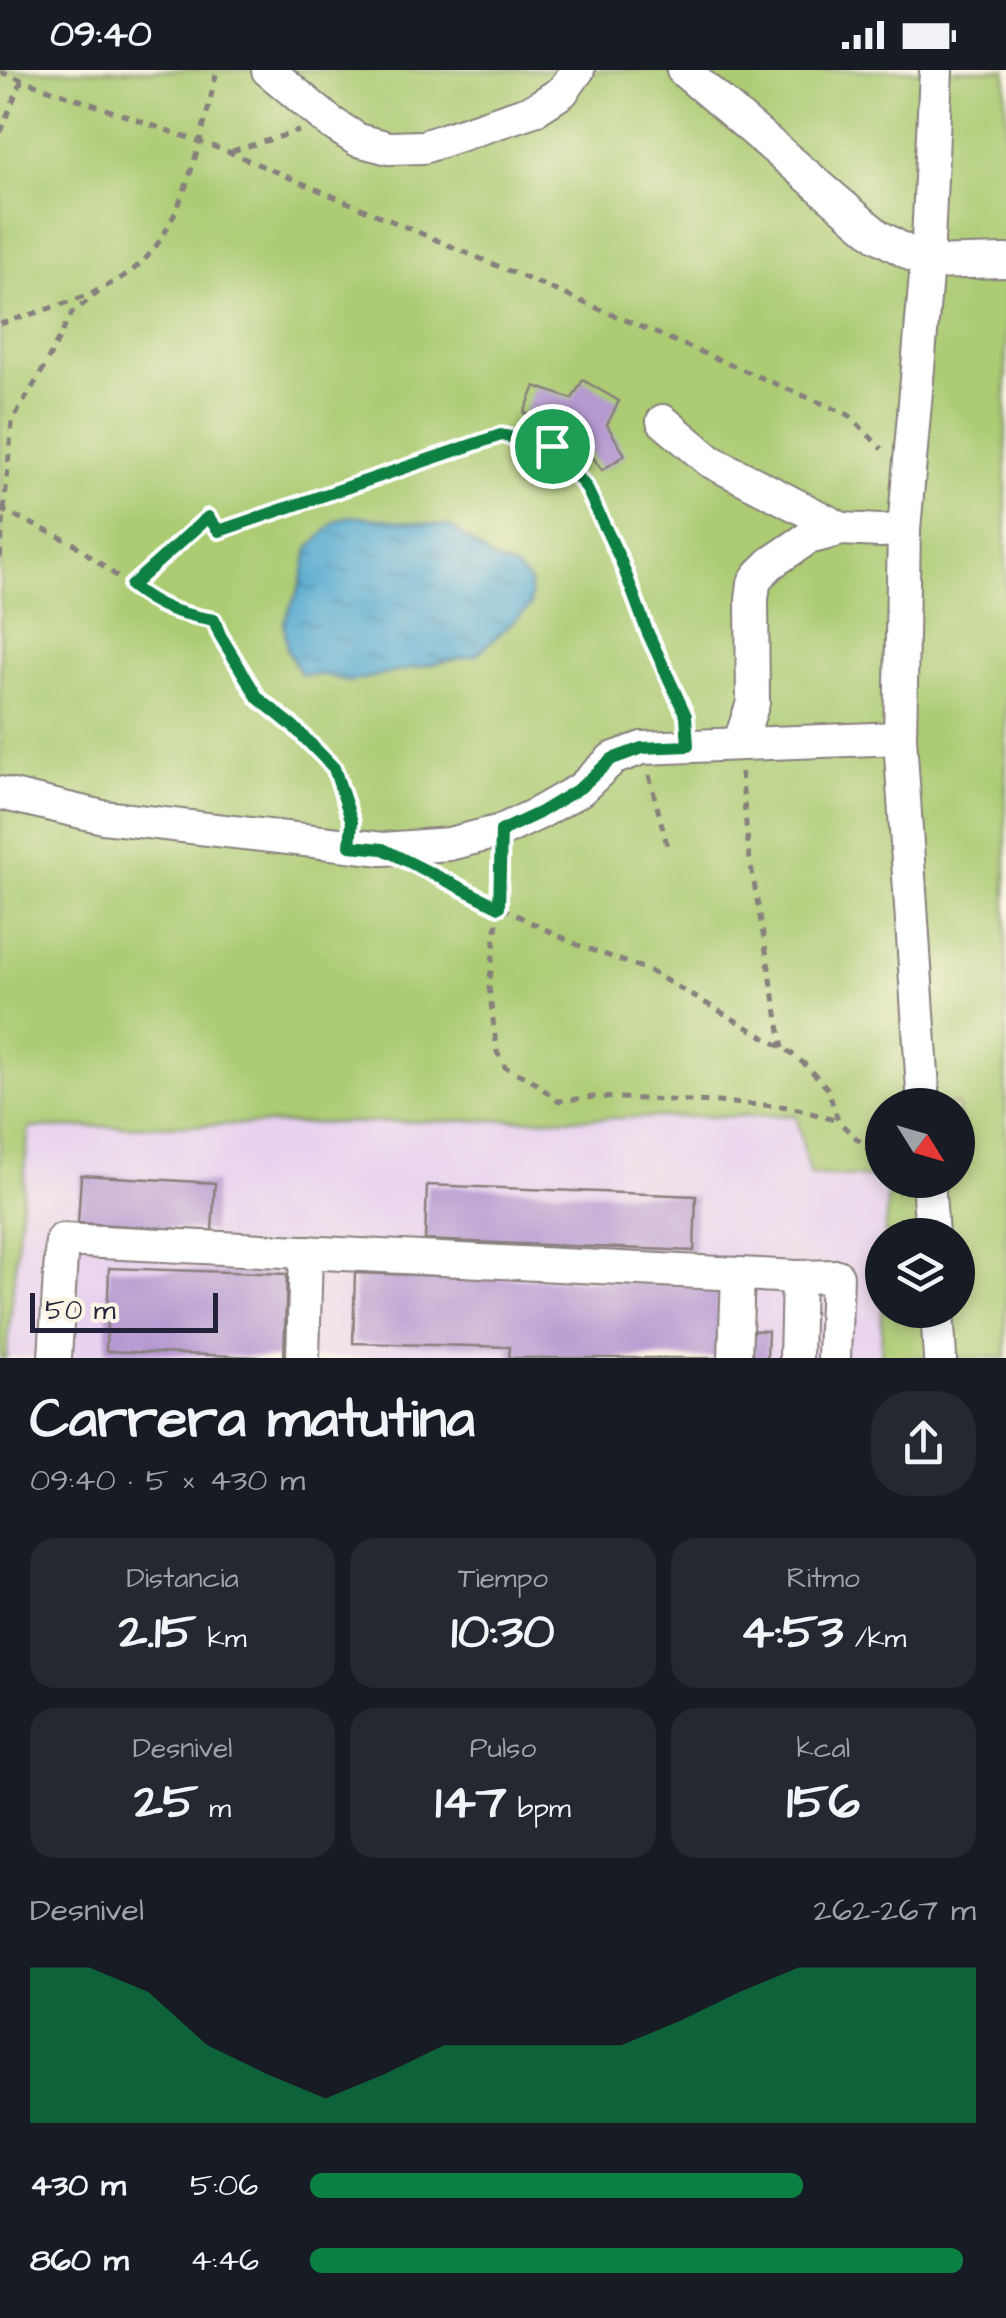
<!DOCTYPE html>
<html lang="es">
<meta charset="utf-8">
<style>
body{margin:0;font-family:"Architects Daughter",sans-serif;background:#242831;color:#f1f3f6;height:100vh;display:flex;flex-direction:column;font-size:38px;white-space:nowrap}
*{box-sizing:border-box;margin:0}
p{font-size:32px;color:#9ea1a6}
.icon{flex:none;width:55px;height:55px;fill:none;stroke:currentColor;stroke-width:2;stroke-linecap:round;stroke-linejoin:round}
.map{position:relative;height:1288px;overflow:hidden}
.details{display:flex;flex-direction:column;background:#171b24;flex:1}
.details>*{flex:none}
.needle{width:65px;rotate:127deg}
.buttons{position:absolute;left:865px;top:1018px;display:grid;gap:20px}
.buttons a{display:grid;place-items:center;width:110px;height:110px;border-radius:50%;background:#171b24;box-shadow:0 5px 15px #0003;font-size:50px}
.scale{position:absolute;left:30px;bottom:25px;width:188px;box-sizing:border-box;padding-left:10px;border:5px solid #22223b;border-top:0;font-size:28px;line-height:35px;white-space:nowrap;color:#22223b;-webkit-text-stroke:8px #fcf5e5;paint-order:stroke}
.pin{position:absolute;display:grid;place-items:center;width:85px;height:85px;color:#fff;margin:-42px;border:5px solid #fff;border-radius:50%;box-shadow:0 2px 10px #0007}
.round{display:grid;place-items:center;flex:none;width:105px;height:105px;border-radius:40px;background:#242831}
.headline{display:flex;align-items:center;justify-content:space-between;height:170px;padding:0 30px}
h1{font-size:55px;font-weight:800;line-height:75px}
.stats{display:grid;grid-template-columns:repeat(3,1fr);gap:15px;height:170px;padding:10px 30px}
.stats div{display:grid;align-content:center;border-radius:25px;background:#242831;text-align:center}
.stats b{font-size:50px;font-weight:800}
.stats small{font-size:28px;font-weight:400}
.stats p{font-size:28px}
.chart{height:280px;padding:20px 30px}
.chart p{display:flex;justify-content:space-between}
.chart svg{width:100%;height:180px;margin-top:10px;fill:#0b8043;opacity:.7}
ul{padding:0 30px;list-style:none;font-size:32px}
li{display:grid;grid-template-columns:160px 120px 1fr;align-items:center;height:75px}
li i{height:25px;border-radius:12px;background:#0b8043}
.status{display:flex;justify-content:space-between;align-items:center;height:70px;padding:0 50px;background:#171b24;direction:ltr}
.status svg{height:28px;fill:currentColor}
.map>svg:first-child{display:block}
.built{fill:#e7d2ef}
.park{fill:#accb73;stroke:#677657;stroke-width:2.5}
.water{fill:url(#water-ripples);stroke:#3c6686;stroke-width:2.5}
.building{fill:#b699d1}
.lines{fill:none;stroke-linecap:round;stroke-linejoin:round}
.minor-casing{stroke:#88807c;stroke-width:36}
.path{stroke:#88807c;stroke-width:5;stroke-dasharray:8 8;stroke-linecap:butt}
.minor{stroke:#fff;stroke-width:32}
.route-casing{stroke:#fff;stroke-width:20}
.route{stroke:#0b8043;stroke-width:12}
</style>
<div class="status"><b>09:40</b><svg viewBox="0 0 49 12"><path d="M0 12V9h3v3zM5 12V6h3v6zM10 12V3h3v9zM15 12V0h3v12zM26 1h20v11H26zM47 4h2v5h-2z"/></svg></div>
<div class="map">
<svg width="1006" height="1288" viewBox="0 0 1006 1288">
<defs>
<pattern id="water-ripples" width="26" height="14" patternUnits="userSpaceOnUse" patternTransform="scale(2.5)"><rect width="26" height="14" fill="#55aad1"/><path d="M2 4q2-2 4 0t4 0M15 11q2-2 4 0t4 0" fill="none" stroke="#468aab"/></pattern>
</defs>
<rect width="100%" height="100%" fill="#fcf5e5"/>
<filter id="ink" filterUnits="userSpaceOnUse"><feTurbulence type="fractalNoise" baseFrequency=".01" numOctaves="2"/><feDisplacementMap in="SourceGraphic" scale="20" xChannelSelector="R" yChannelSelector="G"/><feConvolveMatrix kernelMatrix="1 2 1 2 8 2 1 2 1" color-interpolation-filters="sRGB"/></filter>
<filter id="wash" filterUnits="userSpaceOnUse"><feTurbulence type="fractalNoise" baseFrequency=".0048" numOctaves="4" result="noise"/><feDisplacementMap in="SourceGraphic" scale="40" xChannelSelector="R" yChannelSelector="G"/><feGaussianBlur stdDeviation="2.25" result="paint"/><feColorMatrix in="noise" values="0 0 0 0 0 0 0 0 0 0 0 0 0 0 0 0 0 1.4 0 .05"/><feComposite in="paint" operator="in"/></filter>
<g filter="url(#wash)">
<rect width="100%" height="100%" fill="#efdebd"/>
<path class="built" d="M797,1045l13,60 78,5 -3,55h-3l-1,123h-875l23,-230z"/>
<path class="park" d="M0,0h1006v1288h-125l1,-52v4h76v-75h-73l3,-55h70v-75h-76v73l-72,-3 -14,-60 -767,13 -23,230h-6z"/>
<path class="water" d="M351,446l99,10 44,34 22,9 14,13 1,24 -55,49 -127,27 -23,-7h-24l-15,-25 -3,-28 16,-36 9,-37 27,-28z"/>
<g id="blocks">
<g class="building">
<path d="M583,310l36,21 -12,24 18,30 -23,15 -16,-22 -18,-15 -20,-12 -24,-8 11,-27 37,13z"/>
<path d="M81,1105l134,8 -3,48 -134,-8z"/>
<path d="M427,1115l269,11 -2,55 -269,-11z"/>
<path d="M109,1198l178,6 -3,84 -178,-7z"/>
<path d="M355,1203l374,12 -2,45 41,1 -1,27h-258l1,-11 -157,-4z"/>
</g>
</g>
</g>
<g filter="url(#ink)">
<use href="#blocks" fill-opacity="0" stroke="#88807c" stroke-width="2.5"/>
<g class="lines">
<g class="minor-casing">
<g id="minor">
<path d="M268,0l62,52 28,18 31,8 34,-1 111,-37 28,-18 16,-22"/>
<path d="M683,0l195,166 49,27 79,-2"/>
<path d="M663,351l47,40 132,68"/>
<path d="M739,674l14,-41 -1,-104 2,-16 5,-8 12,-12 37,-25 34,-9 38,2 24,-1"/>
<path d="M0,723l103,24 280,32 66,-5 52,-13 38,-18 42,-24 31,-30 30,-11 258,-10"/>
<path d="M924,1035l-24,-367 4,-208 23,-267 9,-193"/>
<path d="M928,1110l4,55"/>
<path d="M937,1240l3,48"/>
<path d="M55,1288l7,-118 736,37 39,-1 -3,82"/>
<path d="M303,1288l3,-106"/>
<path d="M735,1288l3,-84"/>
<path d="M796,1288l2,-81"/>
</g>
</g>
<g class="path">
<path d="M0,2l229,80 620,263 33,34"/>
<path d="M0,62l22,-53"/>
<path d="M232,81l67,-20"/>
<path d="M0,254c43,-14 116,-32 147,-67 39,-42 57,-131 70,-187"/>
<path d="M0,439l73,34 74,56 24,13 43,8 6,15 38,63 36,29 40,41 16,50"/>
<path d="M0,488l12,-137 29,-48 31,-60 27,-21"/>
<path d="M131,516l77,-69 11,14 282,-96 51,11 34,41 35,74 26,70 39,87"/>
<path d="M741,702l8,82 34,194"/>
<path d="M649,705l18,70"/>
<path d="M500,789l-1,48 -10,80 8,65 8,15 28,14 25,20 36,-4 123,5 74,5 47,14"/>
<path d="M430,803l148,72 70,25 139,80 20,16 21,23 10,32 30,28 14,21"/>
<path d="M890,1110l9,14"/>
</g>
<use href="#minor" class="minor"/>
</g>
</g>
<g class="lines" filter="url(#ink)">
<g class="route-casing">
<path id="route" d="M501,365l51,11 34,41 35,74 26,70 39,85 2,30 -46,2 -30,11 -32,29 -41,25 -38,18 -2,76 -116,-58 -33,-3 2,-24 -18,-54 -40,-41 -36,-29 -38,-63 -6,-15c-37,-7 -53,-11 -83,-34l77,-69 11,14z"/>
</g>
<use href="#route" class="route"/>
</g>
</svg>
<div class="buttons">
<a><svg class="needle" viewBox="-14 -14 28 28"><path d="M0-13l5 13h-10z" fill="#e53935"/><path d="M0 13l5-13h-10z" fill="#9ea1a6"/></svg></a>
<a><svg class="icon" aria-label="layers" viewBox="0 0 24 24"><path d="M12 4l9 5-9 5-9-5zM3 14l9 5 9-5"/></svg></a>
</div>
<div class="scale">50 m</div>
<div class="pin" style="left:552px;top:376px;background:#1e9e55"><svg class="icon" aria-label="arrive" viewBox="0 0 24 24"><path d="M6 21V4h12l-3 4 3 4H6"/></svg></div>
</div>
<section class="details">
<div class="headline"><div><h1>Carrera matutina</h1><p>09:40 · 5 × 430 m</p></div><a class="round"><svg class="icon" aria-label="share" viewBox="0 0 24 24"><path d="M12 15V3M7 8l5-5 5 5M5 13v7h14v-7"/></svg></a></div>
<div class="stats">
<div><p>Distancia</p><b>2.15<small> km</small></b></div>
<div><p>Tiempo</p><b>10:30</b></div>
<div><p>Ritmo</p><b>4:53<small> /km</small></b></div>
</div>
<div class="stats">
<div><p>Desnivel</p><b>25<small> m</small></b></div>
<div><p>Pulso</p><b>147<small> bpm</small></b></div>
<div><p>kcal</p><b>156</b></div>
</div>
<div class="chart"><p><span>Desnivel</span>262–267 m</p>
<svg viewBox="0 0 160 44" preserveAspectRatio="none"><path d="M0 44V6L10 6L20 12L30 25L40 32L50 38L60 32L70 25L80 25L90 25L100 25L110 19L120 12L130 6L140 6L150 6L160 6V44z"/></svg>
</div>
<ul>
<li><b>430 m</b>5:06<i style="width:74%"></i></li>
<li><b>860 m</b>4:46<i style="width:98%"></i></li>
</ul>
</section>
